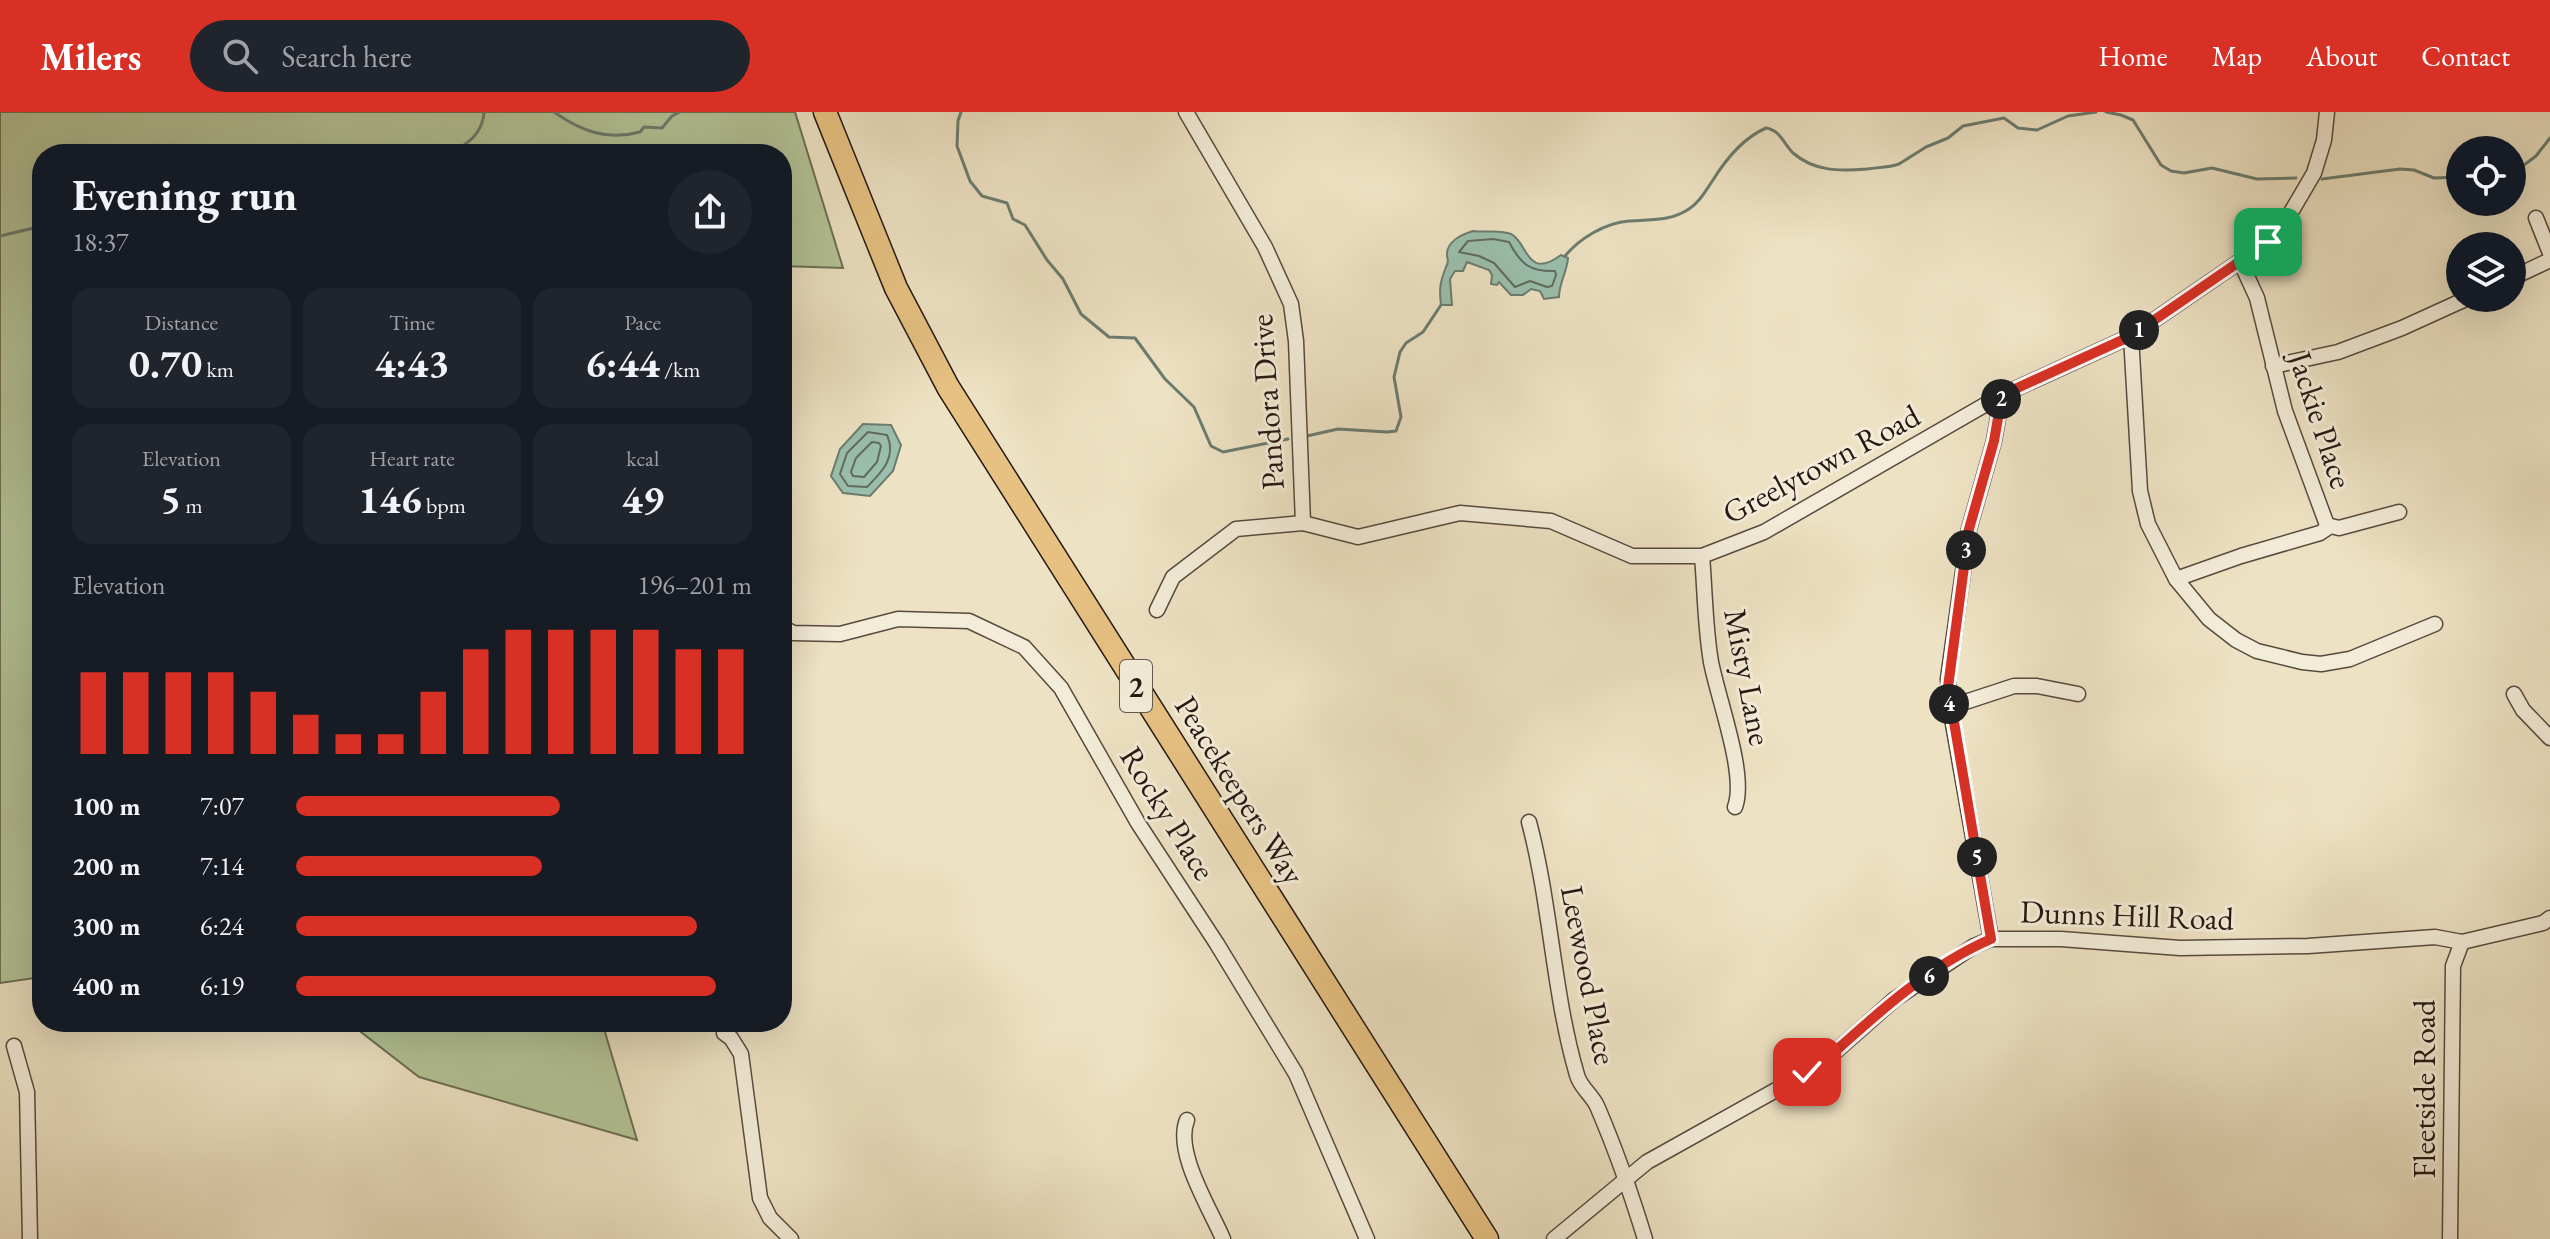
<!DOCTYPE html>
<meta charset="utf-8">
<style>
body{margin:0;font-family:"EB Garamond",serif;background:#20242c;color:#f1f3f6;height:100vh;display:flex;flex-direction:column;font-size:30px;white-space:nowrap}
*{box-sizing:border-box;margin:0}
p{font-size:26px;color:#9ea1a6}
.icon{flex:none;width:44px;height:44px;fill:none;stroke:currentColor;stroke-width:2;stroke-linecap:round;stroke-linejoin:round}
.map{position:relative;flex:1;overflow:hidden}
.panel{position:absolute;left:32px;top:32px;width:760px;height:888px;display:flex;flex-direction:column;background:#171b24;border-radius:32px;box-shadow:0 8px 32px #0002}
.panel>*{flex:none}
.fabs{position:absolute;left:2446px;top:24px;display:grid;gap:16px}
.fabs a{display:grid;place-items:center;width:80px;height:80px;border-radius:50%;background:#171b24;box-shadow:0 8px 32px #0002;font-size:40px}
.pin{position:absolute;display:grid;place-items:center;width:68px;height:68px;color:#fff;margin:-34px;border-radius:16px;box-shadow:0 4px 12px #0006}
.km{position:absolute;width:40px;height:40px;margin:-20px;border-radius:50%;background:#222;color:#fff;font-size:22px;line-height:40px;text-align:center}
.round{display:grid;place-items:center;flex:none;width:84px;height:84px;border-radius:42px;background:#20242c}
.head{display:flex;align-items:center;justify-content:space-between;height:136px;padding:0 40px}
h1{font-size:44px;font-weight:700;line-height:60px}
.metrics{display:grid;grid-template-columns:repeat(3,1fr);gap:12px;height:136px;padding:8px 40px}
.metrics div{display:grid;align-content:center;border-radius:20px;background:#20242c;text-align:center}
.metrics b{font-size:40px;font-weight:700}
.metrics small{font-size:22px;font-weight:400}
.metrics p{font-size:22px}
.chart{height:224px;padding:16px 40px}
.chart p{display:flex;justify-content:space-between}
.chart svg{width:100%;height:144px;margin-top:8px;stroke:#d93025;stroke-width:6}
ul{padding:0 40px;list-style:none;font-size:26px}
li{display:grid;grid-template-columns:128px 96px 1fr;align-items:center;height:60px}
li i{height:20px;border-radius:10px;background:#d93025}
header{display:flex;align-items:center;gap:48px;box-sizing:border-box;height:112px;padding:0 40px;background:#d93025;color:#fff}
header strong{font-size:38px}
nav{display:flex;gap:44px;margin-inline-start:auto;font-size:28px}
.search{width:560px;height:72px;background:#20242c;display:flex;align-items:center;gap:20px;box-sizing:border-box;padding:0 28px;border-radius:44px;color:#9ea1a6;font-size:30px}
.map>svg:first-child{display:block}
.green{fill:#b3c497;stroke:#6c6e54;stroke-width:2}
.water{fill:#9abfad;stroke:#6b7c6f;stroke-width:2}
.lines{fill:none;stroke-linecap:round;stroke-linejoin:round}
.shore{stroke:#606b5f;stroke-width:2}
.stream{stroke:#6b7c6f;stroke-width:3}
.minor-casing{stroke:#574a3e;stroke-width:17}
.highway-casing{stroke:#251711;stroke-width:25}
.minor{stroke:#f3ecd8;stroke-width:14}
.highway{stroke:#e6c182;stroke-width:22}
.route-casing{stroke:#fff;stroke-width:16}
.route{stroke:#d93025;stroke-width:10}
.labels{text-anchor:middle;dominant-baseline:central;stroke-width:6;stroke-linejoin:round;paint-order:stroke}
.shield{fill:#f3ecd8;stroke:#63574d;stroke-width:2}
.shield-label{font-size:30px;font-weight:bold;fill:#251711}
.street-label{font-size:32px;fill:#251711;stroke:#f3ecd8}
</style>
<header>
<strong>Milers</strong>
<div class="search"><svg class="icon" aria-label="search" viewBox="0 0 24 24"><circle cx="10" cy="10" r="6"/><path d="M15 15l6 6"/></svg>Search here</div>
<nav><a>Home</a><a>Map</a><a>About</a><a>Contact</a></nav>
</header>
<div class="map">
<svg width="2550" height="1127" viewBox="0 0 2550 1127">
<rect width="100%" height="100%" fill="#ede2c3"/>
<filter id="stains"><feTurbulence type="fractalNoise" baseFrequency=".0025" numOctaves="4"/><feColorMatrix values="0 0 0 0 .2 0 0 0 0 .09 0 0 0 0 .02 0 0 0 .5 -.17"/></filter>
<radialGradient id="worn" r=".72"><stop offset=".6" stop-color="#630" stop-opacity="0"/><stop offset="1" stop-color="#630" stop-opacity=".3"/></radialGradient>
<g class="green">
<path d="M0,0h795l48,156 -61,-2v-112h-740v823l-42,6z"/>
<path d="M348,910h254l35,118 -218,-63z"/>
</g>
<g class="water">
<path d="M1473,119c13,2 26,-2 38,3 17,8 15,47 50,21l7,3c-1,14 -9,25 -9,39l-15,2 -4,-8 -9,-2 -8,6h-12l-12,-13 -2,3 -6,-1 1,-9 -3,-5 -22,-8 -4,9h-8l-5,8 2,26h-11c-2,-16 -1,-23 5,-38 4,-8 1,-5 1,-13 0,-13 16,-20 26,-23z"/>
<path d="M863,312l28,1 10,20 -8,26 -23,25 -27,-3 -12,-17 9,-27z"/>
</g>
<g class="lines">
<g class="shore">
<path d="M1493,127l16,3c12,23 22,30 46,29l1,4 -4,11 -5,1 -17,-6 -15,6 -21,-24 -15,-7 -20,-4 9,-11z"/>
<path d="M868,320l19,3c10,22 -5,37 -20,52l-19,-1 -8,-12 7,-21z"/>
<path d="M872,330l7,1 2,3 -4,16 -13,15 -11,-1 -2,-4 5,-14z"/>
</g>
<g class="stream">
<path d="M554,0c27,19 53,29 86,20l4,-5 18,1 10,-12 8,-4"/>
<path d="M961,0l-3,9 -1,25 13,35 12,15 25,7 6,16 12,6 22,35 16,19 18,35 28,23 26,1 30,41 29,28 17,39 12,6 65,-13"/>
<path d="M2106,0l15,3 12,5 28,45 10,6 13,2 28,-5 45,11 39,-1"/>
<path d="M450,42c17,-10 33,-20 34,-42"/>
<path d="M2512,62l24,-18 14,-18"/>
<path d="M2322,67l78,-10 14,1 20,8 26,-1"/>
<path d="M0,124l42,-10"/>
<path d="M1565,144c15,-18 40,-33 64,-35 22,-2 40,1 60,-12 11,-7 17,-19 24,-29 13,-21 30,-42 53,-52 14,2 17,15 27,25 22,19 47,18 74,16 12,-2 20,-1 32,-5l27,-17 22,-9 15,-12 41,-8 14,10 19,2 31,-14 28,-4"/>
<path d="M1307,324l31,-7 49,3 9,-1 5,-14 -7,-40 6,-25 6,-9 17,-11 18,-27"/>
</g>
<g class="minor-casing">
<g id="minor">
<path d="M1186,0l79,135 26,57 5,37 7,182"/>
<path d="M2536,106l14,35"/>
<path d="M2240,149l17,37 28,113 42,114 12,3 60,-16"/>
<path d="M2512,166l38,-18"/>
<path d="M2131,224l9,155 8,33 28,55 33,40 27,21 21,11 45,11 19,2 29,-5 85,-35"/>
<path d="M2273,254l65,-14 64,-24 66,-30"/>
<path d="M1702,444c3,35 3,71 9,106 7,37 36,113 24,145"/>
<path d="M2176,467l65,-23 79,-23 9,-6"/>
<path d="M1157,498l16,-33 63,-48 67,-6 55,14 102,-24 91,8 81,35h70l62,-24 238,-137 129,-59 137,-94 19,-23 27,-46 10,-33 3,-28"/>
<path d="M782,515l11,6 47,1 58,-15 71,2 55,26 37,41 77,135 79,121 79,130 71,165"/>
<path d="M2514,582l9,16 27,28"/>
<path d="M1950,595l64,-21h23l41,8"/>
<path d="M1529,710c22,83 24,171 48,253 3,12 15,20 20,31 19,44 34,87 48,133"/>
<path d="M1991,827l-41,-232 -2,-28 21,-150 25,-88 8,-46"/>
<path d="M724,921l7,5 10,16 19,144 10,20 21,21"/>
<path d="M14,934l13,46 3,147"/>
<path d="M1187,1008c-13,32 23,88 36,119"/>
<path d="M1554,1127l93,-77 172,-96 76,-67 79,-53 17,-7h70l119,9 128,-2 127,-9 27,5 81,-19 7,-5"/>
<path d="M2450,1127l3,-273 9,-24"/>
</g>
</g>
<g class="highway-casing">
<path id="highway" d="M825,0l71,176 52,99 539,852"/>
</g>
<use href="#minor" class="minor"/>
<use href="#highway" class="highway"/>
</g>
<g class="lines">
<g class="route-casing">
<path id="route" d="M1807,960l12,-6c52,-47 107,-99 172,-127l-43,-252 21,-158 25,-88 8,-46 129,-59 137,-94"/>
</g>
<use href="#route" class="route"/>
</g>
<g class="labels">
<rect class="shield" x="1120" y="548" width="32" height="52" rx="6"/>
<g class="shield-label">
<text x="1136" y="574">2</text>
</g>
<g class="street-label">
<text transform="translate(1267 290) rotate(-94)">Pandora Drive</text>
<text transform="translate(2321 308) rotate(72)">Jackie Place</text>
<text transform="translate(1821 352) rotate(-28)">Greelytown Road</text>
<text transform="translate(1748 565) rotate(79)">Misty Lane</text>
<text transform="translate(1240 678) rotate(58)">Peacekeepers Way</text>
<text transform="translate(1168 701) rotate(58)">Rocky Place</text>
<text transform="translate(2127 803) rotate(2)">Dunns Hill Road</text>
<text transform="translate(1589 863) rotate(79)">Leewood Place</text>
<text transform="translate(2424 977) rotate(-90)">Fleetside Road</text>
</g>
</g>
<rect width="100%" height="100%" filter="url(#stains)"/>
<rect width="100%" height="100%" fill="url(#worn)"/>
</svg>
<div class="fabs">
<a><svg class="icon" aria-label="locate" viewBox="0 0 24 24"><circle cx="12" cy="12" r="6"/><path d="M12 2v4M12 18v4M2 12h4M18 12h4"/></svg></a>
<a><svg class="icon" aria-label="layers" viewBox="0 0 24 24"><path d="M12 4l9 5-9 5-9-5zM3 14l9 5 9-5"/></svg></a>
</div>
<div class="pin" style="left:2268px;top:130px;background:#1e9e55"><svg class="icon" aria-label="arrive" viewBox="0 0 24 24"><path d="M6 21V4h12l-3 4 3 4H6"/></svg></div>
<div class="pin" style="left:1807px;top:960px;background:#d93025"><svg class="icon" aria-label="check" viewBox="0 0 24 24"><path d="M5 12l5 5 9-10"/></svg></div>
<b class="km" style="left:2139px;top:218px">1</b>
<b class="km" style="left:2001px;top:287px">2</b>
<b class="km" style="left:1966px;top:438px">3</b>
<b class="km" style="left:1949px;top:592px">4</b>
<b class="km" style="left:1977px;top:745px">5</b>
<b class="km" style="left:1929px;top:864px">6</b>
<section class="panel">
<div class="head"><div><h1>Evening run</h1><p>18:37</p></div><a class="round"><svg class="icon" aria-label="share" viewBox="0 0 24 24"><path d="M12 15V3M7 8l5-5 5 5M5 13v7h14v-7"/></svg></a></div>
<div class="metrics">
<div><p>Distance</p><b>0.70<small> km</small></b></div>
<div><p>Time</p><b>4:43</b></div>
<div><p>Pace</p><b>6:44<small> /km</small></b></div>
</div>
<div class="metrics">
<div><p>Elevation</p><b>5<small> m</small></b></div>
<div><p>Heart rate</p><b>146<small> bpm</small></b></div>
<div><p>kcal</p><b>49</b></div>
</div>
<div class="chart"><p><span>Elevation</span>196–201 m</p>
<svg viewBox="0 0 160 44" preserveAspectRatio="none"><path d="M5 44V19M15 44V19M25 44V19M35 44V19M45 44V25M55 44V32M65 44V38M75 44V38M85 44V25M95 44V12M105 44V6M115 44V6M125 44V6M135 44V6M145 44V12M155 44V12"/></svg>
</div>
<ul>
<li><b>100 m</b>7:07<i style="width:58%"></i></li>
<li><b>200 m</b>7:14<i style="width:54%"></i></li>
<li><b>300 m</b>6:24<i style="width:88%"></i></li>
<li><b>400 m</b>6:19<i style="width:92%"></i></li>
</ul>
</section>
</div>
